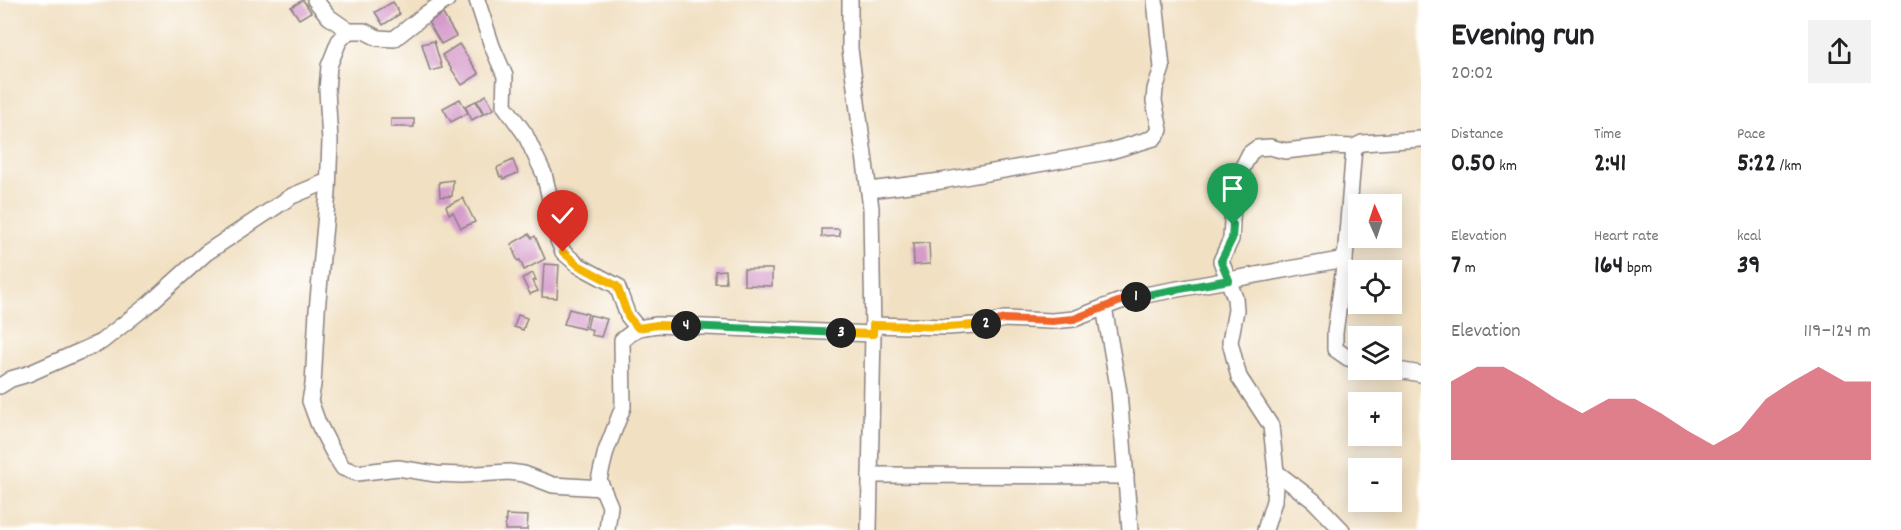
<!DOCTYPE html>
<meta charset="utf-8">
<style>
body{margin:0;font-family:Dekko,sans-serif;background:#f2f2f2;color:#202124;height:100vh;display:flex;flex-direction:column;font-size:22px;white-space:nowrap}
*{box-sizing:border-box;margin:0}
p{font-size:20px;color:#757577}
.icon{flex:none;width:33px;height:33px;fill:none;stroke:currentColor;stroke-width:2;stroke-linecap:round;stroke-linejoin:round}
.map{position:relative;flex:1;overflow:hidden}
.side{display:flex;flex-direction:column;background:#fff;width:480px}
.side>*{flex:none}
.needle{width:39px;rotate:357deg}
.buttons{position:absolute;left:1348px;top:194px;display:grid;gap:12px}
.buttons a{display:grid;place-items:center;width:54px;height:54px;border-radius:0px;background:#fff;box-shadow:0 3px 15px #0003;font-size:30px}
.pin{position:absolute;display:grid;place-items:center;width:51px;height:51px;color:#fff;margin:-62px -26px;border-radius:50% 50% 50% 0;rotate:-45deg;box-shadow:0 0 6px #0007}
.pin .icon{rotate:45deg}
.km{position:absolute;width:30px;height:30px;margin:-15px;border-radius:50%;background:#222;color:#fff;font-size:16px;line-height:30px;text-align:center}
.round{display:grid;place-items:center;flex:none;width:63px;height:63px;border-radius:0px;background:#f2f2f2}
.overview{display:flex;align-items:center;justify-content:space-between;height:102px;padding:0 30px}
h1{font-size:33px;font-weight:700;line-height:45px}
.figures{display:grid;grid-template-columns:repeat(3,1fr);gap:9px;height:102px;padding:6px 30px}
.figures div{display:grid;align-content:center}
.figures b{font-size:26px;font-weight:700}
.figures small{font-size:16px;font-weight:400}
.figures p{font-size:16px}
.chart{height:168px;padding:12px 30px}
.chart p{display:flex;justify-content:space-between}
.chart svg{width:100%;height:108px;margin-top:6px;fill:#d1495b;opacity:.7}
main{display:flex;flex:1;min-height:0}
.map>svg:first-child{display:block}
.building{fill:#d59bca}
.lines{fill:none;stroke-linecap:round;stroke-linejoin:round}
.minor-casing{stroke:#8a817e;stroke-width:18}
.minor{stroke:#fff;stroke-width:15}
.split-1-casing{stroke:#fff;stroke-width:12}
.split-2-casing{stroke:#fff;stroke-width:12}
.split-3-casing{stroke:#fff;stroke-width:12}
.split-4-casing{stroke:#fff;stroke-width:12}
.split-5-casing{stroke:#fff;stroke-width:12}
.split-1{stroke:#22a559;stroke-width:8}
.split-2{stroke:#f0652b;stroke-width:8}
.split-3{stroke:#f5b400;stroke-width:8}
.split-4{stroke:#22a559;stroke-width:8}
.split-5{stroke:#f5b400;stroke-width:8}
</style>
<main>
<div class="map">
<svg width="1421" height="530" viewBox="0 0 1421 530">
<rect width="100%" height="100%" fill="#fff"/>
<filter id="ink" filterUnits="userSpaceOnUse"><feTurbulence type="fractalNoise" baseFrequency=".0167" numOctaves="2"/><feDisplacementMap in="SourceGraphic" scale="12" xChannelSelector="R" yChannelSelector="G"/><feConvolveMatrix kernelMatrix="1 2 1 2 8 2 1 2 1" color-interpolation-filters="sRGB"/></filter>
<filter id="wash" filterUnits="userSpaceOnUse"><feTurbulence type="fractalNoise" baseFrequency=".008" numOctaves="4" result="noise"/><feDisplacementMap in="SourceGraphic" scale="24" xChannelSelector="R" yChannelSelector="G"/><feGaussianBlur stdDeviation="1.35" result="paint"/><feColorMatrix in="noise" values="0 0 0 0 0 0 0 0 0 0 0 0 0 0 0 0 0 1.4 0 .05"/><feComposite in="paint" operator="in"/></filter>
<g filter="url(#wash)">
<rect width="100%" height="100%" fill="#f1e0c2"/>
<g id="blocks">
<g class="building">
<path d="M303,0l8,12 -12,7 -8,-12z"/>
<path d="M393,2l7,12 -17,11 -8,-13z"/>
<path d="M443,14l13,22 -15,8 -13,-22z"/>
<path d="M434,41l8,27 -12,3 -8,-27z"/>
<path d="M459,44l20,30 -17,11 -20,-30z"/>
<path d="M486,95l8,14 -10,5 -7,-13z"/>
<path d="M460,99l8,14 -17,9 -8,-14z"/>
<path d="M476,101l7,13 -11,6 -7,-14z"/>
<rect x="391" y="119" width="23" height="8"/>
<path d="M513,160l5,13 -15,6 -1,-3 -2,1 -3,-8 1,-2z"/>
<path d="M453,180l-1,16 -12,1 -1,-15z"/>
<path d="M463,198l12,24 -14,6 -8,-16 -4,2 -3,-8z"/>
<path d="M822,229h17l1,7 -18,1z"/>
<path d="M529,234l3,4 3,-2 10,23 -21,11 -4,-10 -2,1 -4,-8 1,-1 -4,-8z"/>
<path d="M929,243l1,21 -16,1 -1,-21z"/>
<path d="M544,264l15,1 -2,33 -15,-1z"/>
<path d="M744,269h28v17l-28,-1z"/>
<path d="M725,270l1,13h-11v-12z"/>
<path d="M533,273l3,7 -3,1 5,10 -8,3 -8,-16z"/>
<path d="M569,309l19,5 -4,15 -20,-5z"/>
<path d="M518,315l9,3 -4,12 -9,-3z"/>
<path d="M590,315l17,4 -6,18 -10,-2 1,-5 -5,-2z"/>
<path d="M506,515l22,1 -1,14h-22z"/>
</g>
</g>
</g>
<g filter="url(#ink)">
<use href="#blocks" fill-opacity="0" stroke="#8a817e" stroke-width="1.5"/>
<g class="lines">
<g class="minor-casing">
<g id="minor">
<path d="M315,0l14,17 20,14h15l14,7 16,1 33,-26 20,-13"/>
<path d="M477,0l15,46 13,30 -1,29 21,29 19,40 10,41 4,25 5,12 15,13 39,21 11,30 10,12"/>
<path d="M850,0v49l21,159 2,126 -4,196"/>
<path d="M349,31l-10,10 -10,25 -2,24 3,51 -2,51 -11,119 -4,74 -3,16 8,22 15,29 10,16 14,5 41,-5 38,6 26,1 47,-3 15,2 29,11 49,3"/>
<path d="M1354,147l-9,112 -10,74v16l13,9 11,3"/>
<path d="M869,190l72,-9 166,-29 47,-14 6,-8 -6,-29 1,-12 7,-21 -7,-68"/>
<path d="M1104,307l15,85 11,138"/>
<path d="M873,325l75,2 40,-3 16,-5 48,2 22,-2 44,-17 21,-6 206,-37"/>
<path d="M1392,369l29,5"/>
<path d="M0,386l11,-7 17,-5 73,-32 48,-38 57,-51 86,-57 36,-15"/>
<path d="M1276,472l38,29 28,29"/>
<path d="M870,475l256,1"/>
<path d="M607,530l3,-24 -11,-26 7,-29 17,-44 -1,-67 16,-12 19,-3 216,9"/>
<path d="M1265,530l9,-29 2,-29 -5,-46 -32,-49 -9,-35 6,-32 -1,-12 -14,-37 10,-22 3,-55 16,-31 7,-5 13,-1 15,4 45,-5 24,1 8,-4 59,-4"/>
</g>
</g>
<use href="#minor" class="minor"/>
</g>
</g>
<g class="lines" filter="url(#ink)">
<g class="split-1-casing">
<path id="split-1" d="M1136,297l93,-17 -8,-19 11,-22 1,-14"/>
</g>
<g class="split-2-casing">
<path id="split-2" d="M986,324l18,-5 48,2 22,-2 44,-17 18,-5"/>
</g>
<g class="split-3-casing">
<path id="split-3" d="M841,333l32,1v-9l75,2 38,-3"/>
</g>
<g class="split-4-casing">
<path id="split-4" d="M686,326l155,7"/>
</g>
<g class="split-5-casing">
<path id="split-5" d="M563,252l15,13 39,21 11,30 10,12 19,-3 29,1"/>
</g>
<use href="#split-1" class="split-1"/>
<use href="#split-2" class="split-2"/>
<use href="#split-3" class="split-3"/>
<use href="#split-4" class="split-4"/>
<use href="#split-5" class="split-5"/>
</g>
</svg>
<div class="buttons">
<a><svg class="needle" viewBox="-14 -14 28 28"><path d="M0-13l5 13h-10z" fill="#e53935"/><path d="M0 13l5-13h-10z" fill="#757577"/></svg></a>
<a><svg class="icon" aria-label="locate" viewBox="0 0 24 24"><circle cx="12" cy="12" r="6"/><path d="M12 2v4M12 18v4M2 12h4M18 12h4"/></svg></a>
<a><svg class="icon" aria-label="layers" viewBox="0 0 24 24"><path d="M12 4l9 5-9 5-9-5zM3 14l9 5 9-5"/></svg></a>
<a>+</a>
<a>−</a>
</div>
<div class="pin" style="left:1233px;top:225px;background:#1e9e55"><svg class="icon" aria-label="arrive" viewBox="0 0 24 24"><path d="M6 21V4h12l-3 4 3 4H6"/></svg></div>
<div class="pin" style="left:563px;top:252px;background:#d93025"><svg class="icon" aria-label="check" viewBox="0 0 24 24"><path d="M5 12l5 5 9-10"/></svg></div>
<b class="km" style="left:1136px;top:297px">1</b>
<b class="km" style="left:986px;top:324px">2</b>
<b class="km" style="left:841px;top:333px">3</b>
<b class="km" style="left:686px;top:326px">4</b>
</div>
<section class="side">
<div class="overview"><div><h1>Evening run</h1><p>20:02</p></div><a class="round"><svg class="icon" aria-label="share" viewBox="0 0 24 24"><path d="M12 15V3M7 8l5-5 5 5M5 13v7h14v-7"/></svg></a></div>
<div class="figures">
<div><p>Distance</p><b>0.50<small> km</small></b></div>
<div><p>Time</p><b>2:41</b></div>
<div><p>Pace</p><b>5:22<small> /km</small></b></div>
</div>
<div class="figures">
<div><p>Elevation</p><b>7<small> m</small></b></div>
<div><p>Heart rate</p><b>164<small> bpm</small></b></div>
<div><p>kcal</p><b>39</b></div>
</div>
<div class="chart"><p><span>Elevation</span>119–124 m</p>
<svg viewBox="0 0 160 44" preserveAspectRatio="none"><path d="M0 44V12L10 6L20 6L30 12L40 19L50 25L60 19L70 19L80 25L90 32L100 38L110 32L120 19L130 12L140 6L150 12L160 12V44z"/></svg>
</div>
</section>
</main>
